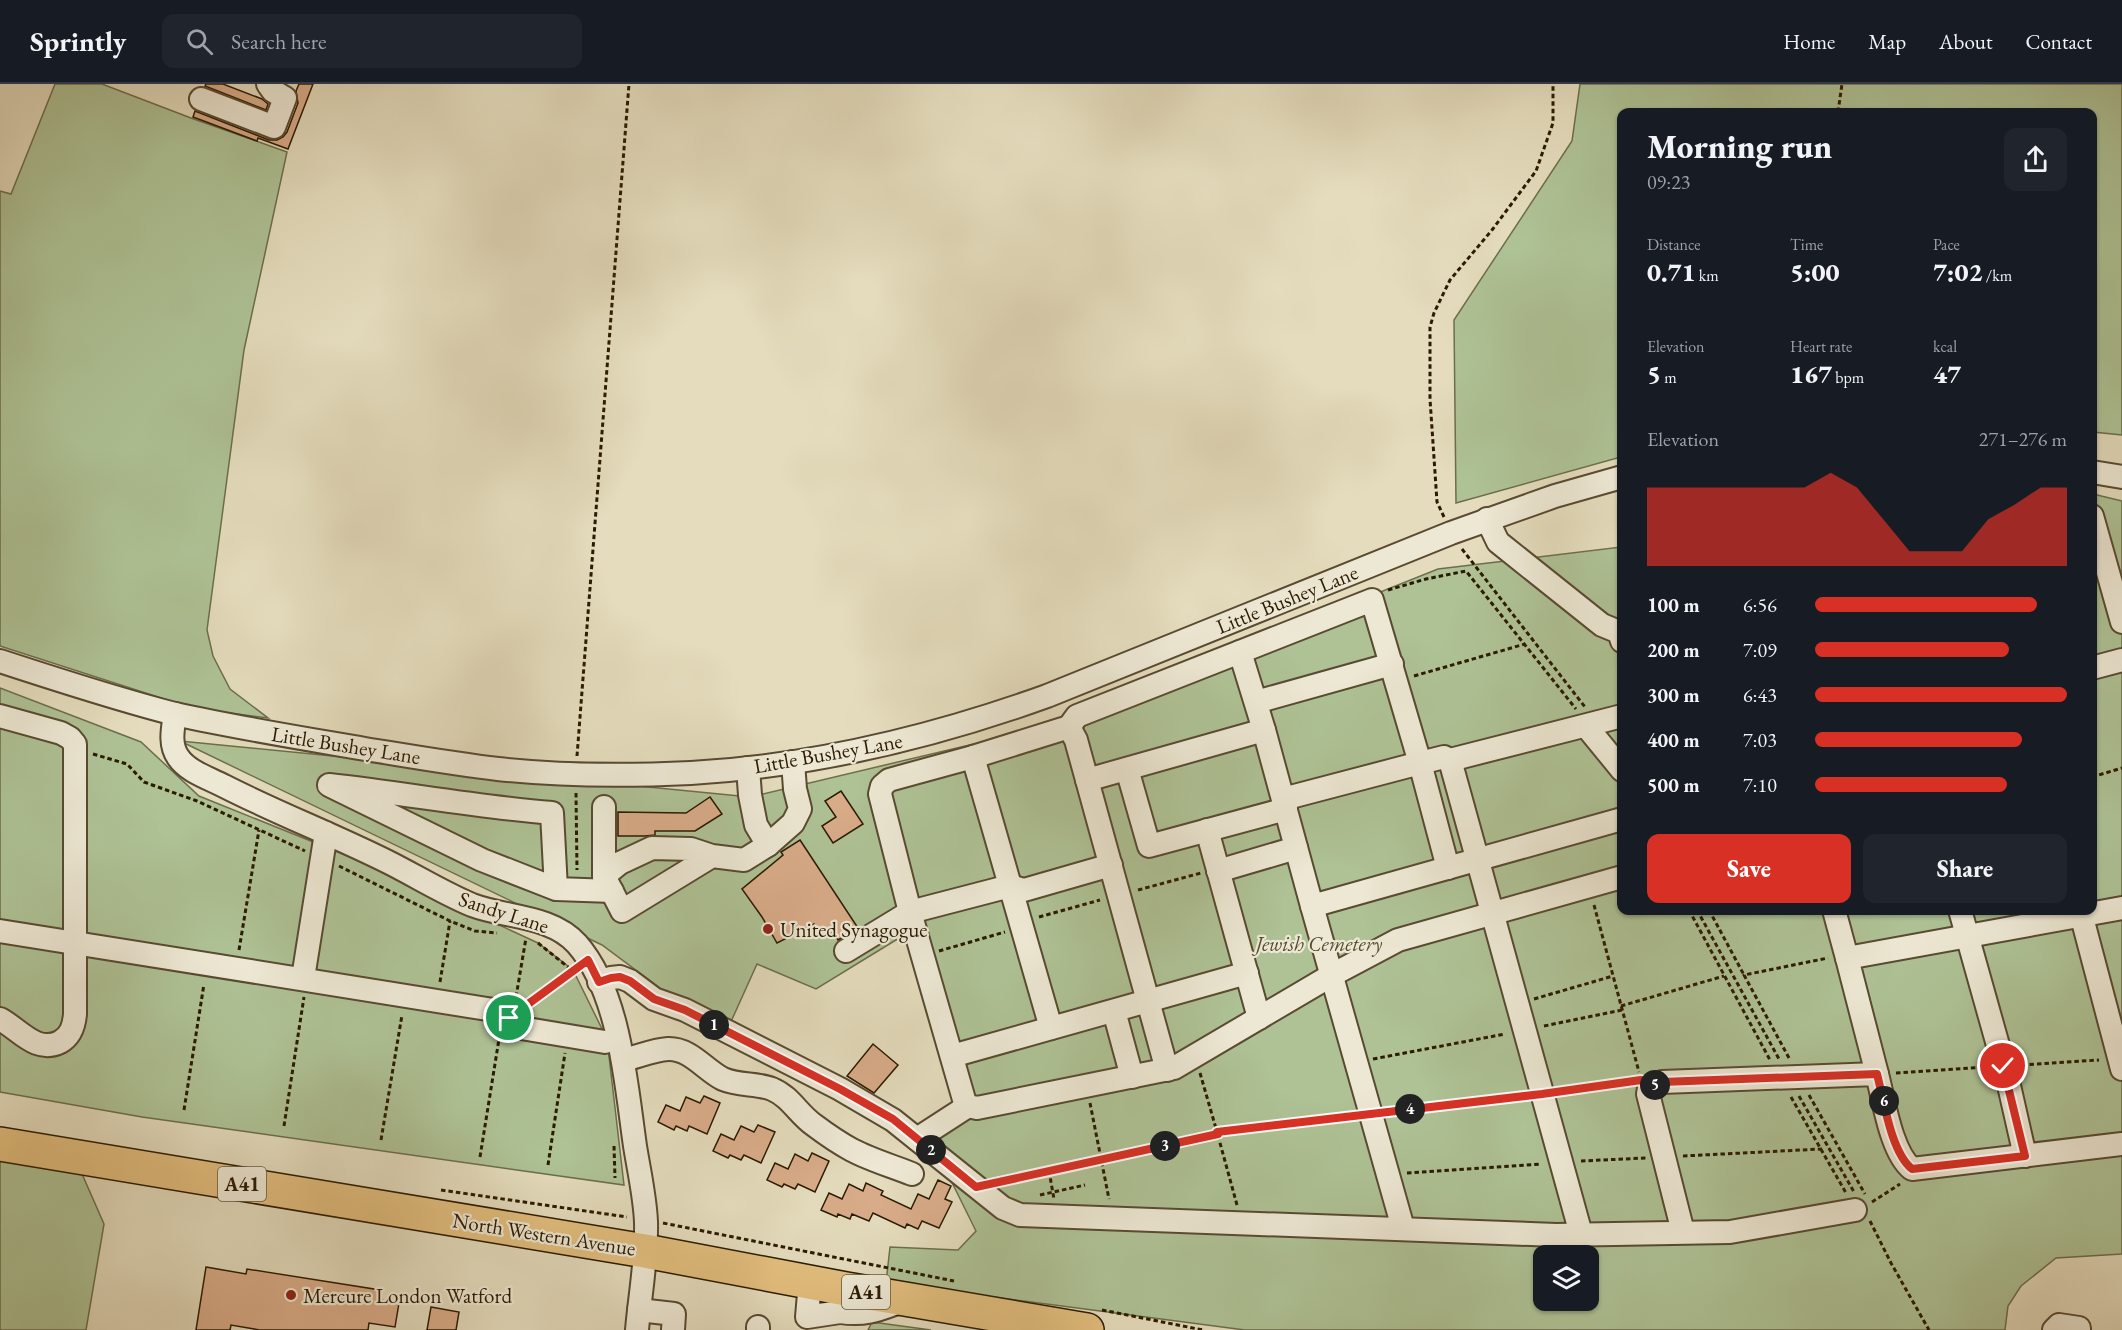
<!DOCTYPE html>
<meta charset="utf-8">
<style>
body{margin:0;font-family:"EB Garamond",serif;background:#20242c;color:#f1f3f6;height:100vh;display:flex;flex-direction:column;font-size:22px;white-space:nowrap}
*{box-sizing:border-box;margin:0}
p{font-size:20px;color:#9ea1a6}
.icon{flex:none;width:33px;height:33px;fill:none;stroke:currentColor;stroke-width:2;stroke-linecap:round;stroke-linejoin:round}
.map{position:relative;flex:1;overflow:hidden}
.panel{position:absolute;left:1617px;top:24px;width:480px;height:807px;display:flex;flex-direction:column;background:#171b24;border-radius:12px;box-shadow:0 2px 4px #0004}
.panel>*{flex:none}
.controls{position:absolute;left:1533px;top:1161px;display:grid;gap:12px}
.controls a{display:grid;place-items:center;width:66px;height:66px;border-radius:12px;background:#171b24;box-shadow:0 2px 4px #0004;font-size:30px}
.pin{position:absolute;display:grid;place-items:center;width:51px;height:51px;color:#fff;margin:-26px;border:3px solid #fff;border-radius:50%;box-shadow:0 2px 6px #0007}
.km{position:absolute;width:30px;height:30px;margin:-15px;border-radius:50%;background:#222;color:#fff;font-size:16px;line-height:30px;text-align:center}
.round{display:grid;place-items:center;flex:none;width:63px;height:63px;border-radius:12px;background:#20242c}
.head{display:flex;align-items:center;justify-content:space-between;height:102px;padding:0 30px}
h1{font-size:33px;font-weight:800;line-height:45px}
.stats{display:grid;grid-template-columns:repeat(3,1fr);gap:9px;height:102px;padding:6px 30px}
.stats div{display:grid;align-content:center}
.stats b{font-size:26px;font-weight:800}
.stats small{font-size:16px;font-weight:400}
.stats p{font-size:16px}
.chart{height:168px;padding:12px 30px}
.chart p{display:flex;justify-content:space-between}
.chart svg{width:100%;height:108px;margin-top:6px;fill:#d93025;opacity:.7}
.button{display:flex;gap:12px;margin-top:auto;padding:12px 30px}
.button a{flex:1;height:69px;border-radius:12px;background:#d93025;color:#fff;font-size:24px;font-weight:800;line-height:69px;text-align:center}
.button a+a{background:#20242c;color:#f1f3f6}
ul{padding:0 30px;list-style:none;font-size:20px}
li{display:grid;grid-template-columns:96px 72px 1fr;align-items:center;height:45px}
li i{height:15px;border-radius:8px;background:#d93025}
header{display:flex;align-items:center;gap:36px;box-sizing:border-box;height:84px;padding:0 30px;background:#171b24;border-bottom:2px solid #363941}
header strong{font-size:28px}
nav{display:flex;gap:33px;margin-inline-start:auto;font-size:21px}
.search{width:420px;height:54px;background:#20242c;display:flex;align-items:center;gap:15px;box-sizing:border-box;padding:0 21px;border-radius:12px;color:#9ea1a6;font-size:22px}
.map>svg:first-child{display:block}
.green{fill:#aec295;stroke:#6c6e4c;stroke-width:1.5;fill-rule:evenodd}
.building{fill:#d9ac89;stroke:#2b1a02;stroke-width:1.5}
.lines{fill:none;stroke-linecap:round;stroke-linejoin:round}
.minor-casing{stroke:#594a31;stroke-width:26}
.highway-casing{stroke:#2b1a02;stroke-width:36}
.path{stroke:#2b1a02;stroke-width:3;stroke-dasharray:4.5 3;stroke-linecap:butt}
.minor{stroke:#ede8d4;stroke-width:22}
.highway{stroke:#e2be7e;stroke-width:33}
.route-casing{stroke:#fff;stroke-width:12}
.route{stroke:#d93025;stroke-width:8}
.poi-dot{fill:#8f2418;stroke:#ede8d4;stroke-width:2}
.labels{text-anchor:middle;dominant-baseline:central;stroke-width:4.5;stroke-linejoin:round;paint-order:stroke}
.shield{fill:#ede8d4;stroke:#655841;stroke-width:1.5}
.shield-label{font-size:20px;font-weight:bold;fill:#2b1a02}
.street-label{font-size:21px;fill:#2b1a02;stroke:#ede8d4}
.poi-label{font-size:21px;fill:#2b1a02;stroke:#ede8d4;text-anchor:start}
.park-label{font-size:21px;font-style:italic;fill:#524c2e;stroke:#ede8d4}
</style>
<header>
<strong>Sprintly</strong>
<div class="search"><svg class="icon" aria-label="search" viewBox="0 0 24 24"><circle cx="10" cy="10" r="6"/><path d="M15 15l6 6"/></svg>Search here</div>
<nav><a>Home</a><a>Map</a><a>About</a><a>Contact</a></nav>
</header>
<div class="map">
<svg width="2122" height="1246" viewBox="0 0 2122 1246">
<rect width="100%" height="100%" fill="#e4dcbd"/>
<filter id="stains"><feTurbulence type="fractalNoise" baseFrequency=".00333" numOctaves="4"/><feColorMatrix values="0 0 0 0 .2 0 0 0 0 .09 0 0 0 0 .02 0 0 0 .5 -.17"/></filter>
<radialGradient id="worn" r=".72"><stop offset=".6" stop-color="#630" stop-opacity="0"/><stop offset="1" stop-color="#630" stop-opacity=".3"/></radialGradient>
<g class="green">
<path d="M55,0h47l89,34 96,34 -43,198 -37,280 6,26 17,33 38,29 -76,-10 -192,-62v-455l11,3z"/>
<path d="M1580,0h542v351l-29,-3 -1,-320h-470l-1,345 -165,46 -2,-183 118,-179z"/>
<path d="M2093,410l29,7v753l-66,4 -35,28 -13,20 -3,24h-760l-359,-47 4,-36 68,3 18,-19 -46,-93 35,-18 -56,-188 -93,57 -59,-25 -28,62 -61,-32 -66,-49 -422,-204 570,56 287,-68 401,-160 183,-22 1,363h470zM1544,1172h44v44h-44z"/>
<path d="M0,604l141,54 58,54 164,66 175,81 35,27 34,69 17,146 -482,-68 -142,-25z"/>
<path d="M0,1075l82,15 22,50 -18,106h-86z"/>
<path d="M872,1238l59,8h-63z"/>
</g>
<g class="building">
<path d="M206,0h17l39,15 6,5 -2,6 -61,-24z"/>
<path d="M299,0h14l-25,65 -30,-11 -1,3 -64,-24 2,-6 74,29h8l6,-3 4,-5 11,-29 -2,-12z"/>
<path d="M841,707l22,33 -30,19 -11,-17 14,-9 -11,-16z"/>
<path d="M710,713l12,17 -27,17h-40v4l-10,1h-27v-24l68,1z"/>
<path d="M800,756l58,88 -20,12 -5,-8 -10,6 -9,-14 -37,19 -15,-26 -20,-28 41,-34 -2,-3z"/>
<path d="M873,960l25,21 -24,28 -27,-17z"/>
<path d="M704,1012l16,7 -13,31 -18,-8 -2,5 -11,-5 -2,4 -16,-8 8,-17 14,6 6,-14 14,6z"/>
<path d="M758,1041l17,7 -14,31 -17,-8 -3,5 -11,-5 -2,3 -15,-7 8,-17 13,6 7,-14 13,6z"/>
<path d="M812,1069l17,8 -14,31 -17,-8 -3,5 -11,-5 -2,3 -15,-7 8,-17 13,6 7,-15 13,7z"/>
<path d="M938,1096l13,6 -6,13 7,3 -13,26 -17,-7 -4,8 -11,-5 -2,4 -32,-15 -4,8 -17,-7 -2,5 -12,-5 -1,3 -16,-7 8,-17 13,6 7,-15 14,7 3,-8 17,8 -2,4 30,14 7,-15 11,5z"/>
<path d="M206,1183l40,7 1,-5 133,21 -1,10 20,3 -4,24 -26,-4 -1,7h-108l-29,-5 -1,5h-34z"/>
<path d="M431,1223l28,5 -3,18h-29z"/>
</g>
<g class="lines">
<g class="minor-casing">
<g id="minor">
<path d="M201,15l73,28 11,-29 -12,-7 -5,-7"/>
<path d="M2092,388l30,5"/>
<path d="M2092,432l30,106"/>
<path d="M1487,435l11,23 104,83 17,7 3,9"/>
<path d="M1240,568l24,78 48,176 91,322"/>
<path d="M0,577c58,19 116,38 175,53 63,14 126,24 190,35 44,7 89,15 133,20 64,7 129,7 193,4 122,-7 242,-36 356,-77l404,-163 104,-37 67,-19"/>
<path d="M2092,584l30,-8"/>
<path d="M1256,618l136,-38"/>
<path d="M175,630c-2,14 -6,30 3,43 10,15 31,21 46,29 53,27 110,49 164,76 28,14 55,31 84,43 34,13 79,10 105,39 43,49 49,140 58,202 4,25 10,51 11,76 1,37 -6,72 -9,108"/>
<path d="M0,632l61,17 9,5 5,6v270c-1,12 -4,22 -15,28 -24,12 -41,-13 -60,-23"/>
<path d="M1586,642l36,44"/>
<path d="M1069,643l7,13 91,330"/>
<path d="M973,673l78,271"/>
<path d="M1450,676l131,474"/>
<path d="M748,684l2,27 6,30 12,20"/>
<path d="M1127,685l22,77 137,-37"/>
<path d="M1087,696l177,-50"/>
<path d="M1283,715l137,-36 24,-6 6,3 172,-44"/>
<path d="M604,723v69"/>
<path d="M1207,746l52,188"/>
<path d="M712,772l-90,55 -18,-35 16,-13 32,-15 39,1 21,7 32,4 24,-15 25,-22 7,-14 -5,-20 -2,-27"/>
<path d="M1448,784l-28,-105 -48,-163 -295,116 -8,11 -96,30 -84,23 -7,6 -2,8 30,118 55,191 3,3 9,2 197,-40 158,-93 66,-35 224,-63"/>
<path d="M1218,787l78,-23"/>
<path d="M556,805l-4,-76c-75,-6 -149,-20 -223,-28l153,75 74,29 56,2"/>
<path d="M1312,822l310,-87"/>
<path d="M1834,826l13,48"/>
<path d="M1960,826l48,171 17,75"/>
<path d="M2080,826l42,159"/>
<path d="M0,847l506,81 9,15 90,15"/>
<path d="M846,867l64,-39 100,-26 14,4 87,-25"/>
<path d="M303,894l23,-145"/>
<path d="M599,898l12,-4 9,-1 10,4 24,18 31,11 155,79 53,31 110,88 17,7 536,20 174,-3 125,-22"/>
<path d="M1114,927l18,66"/>
<path d="M952,972l295,-83"/>
<path d="M623,976c14,-3 30,-10 45,-11 22,-1 37,21 55,30 16,7 34,4 49,10 19,8 26,25 42,36 12,9 25,18 38,25 19,10 40,16 60,24"/>
<path d="M1877,990l-30,-116 275,-50"/>
<path d="M917,1055l51,-33"/>
<path d="M1683,1148l-35,-138 1,-6 13,-6 215,-8c7,27 14,78 35,95l210,-25"/>
<path d="M810,1198l-3,35 33,-5 6,-23"/>
<path d="M639,1226l35,4 -1,16"/>
<path d="M840,1228c28,4 40,-3 65,-12"/>
<path d="M758,1246v-3"/>
<path d="M2054,1246l5,-5 20,3v2"/>
</g>
</g>
<g class="highway-casing">
<path id="highway" d="M0,1060l645,107 201,38 241,41"/>
</g>
<g class="path">
<path d="M1838,28l4,-28"/>
<path d="M1444,433l-7,-15 -7,-103v-72l4,-14 16,-33 42,-50 44,-59 17,-48v-39"/>
<path d="M1462,465l123,158"/>
<path d="M1388,506l38,-11 40,-8 110,138"/>
<path d="M1414,592l111,-32"/>
<path d="M93,670l34,10 17,18 53,19 108,50"/>
<path d="M577,672l52,-672"/>
<path d="M2092,693l30,-9"/>
<path d="M576,709l1,77"/>
<path d="M339,782l111,55 25,10 22,2"/>
<path d="M1138,806l63,-17"/>
<path d="M1594,821l45,167"/>
<path d="M1689,826l81,150"/>
<path d="M1697,826l82,149"/>
<path d="M1709,826l35,65"/>
<path d="M1039,833l61,-17"/>
<path d="M538,859l30,24"/>
<path d="M239,866l20,-120"/>
<path d="M939,867l66,-19"/>
<path d="M440,898l10,-61"/>
<path d="M516,913l10,-59"/>
<path d="M1534,915l79,-23"/>
<path d="M1621,922l103,-30"/>
<path d="M524,923l50,-38"/>
<path d="M1544,942l78,-16"/>
<path d="M1789,974l-45,-83 84,-17"/>
<path d="M1373,975l132,-25"/>
<path d="M2022,981l77,-5"/>
<path d="M1200,989l17,59"/>
<path d="M1896,989l89,-6"/>
<path d="M1559,1008l74,-11"/>
<path d="M1809,1011l56,99"/>
<path d="M1799,1012l55,96"/>
<path d="M1791,1013l55,96"/>
<path d="M1090,1019l19,96"/>
<path d="M184,1026l20,-126"/>
<path d="M1390,1027l133,-15"/>
<path d="M284,1042l20,-129"/>
<path d="M381,1056l21,-125"/>
<path d="M614,1062l1,32"/>
<path d="M1683,1072l139,-7"/>
<path d="M480,1073l19,-118"/>
<path d="M1581,1077l65,-3"/>
<path d="M548,1081l17,-112"/>
<path d="M1049,1087l5,28"/>
<path d="M1407,1089l134,-9"/>
<path d="M1000,1097l218,-47"/>
<path d="M441,1106l186,27"/>
<path d="M1040,1111l45,-10"/>
<path d="M1872,1118l28,-18"/>
<path d="M1237,1121l-20,-73 136,-16"/>
<path d="M1870,1137l21,42 38,67"/>
<path d="M663,1139l291,58"/>
<path d="M1102,1226l101,20"/>
</g>
<use href="#minor" class="minor"/>
<use href="#highway" class="highway"/>
</g>
<g class="lines">
<g class="route-casing">
<path id="route" d="M509,934l79,-58 11,22 12,-4 9,-1 10,4 24,18 31,11 155,79 53,30 83,68 242,-53 -1,-2 325,-38 99,-14 8,8 13,-6 215,-8c7,27 14,78 35,95l113,-13 -22,-90"/>
</g>
<use href="#route" class="route"/>
</g>
<g class="poi-dot">
<circle cx="768" cy="845" r="6"/>
<circle cx="291" cy="1211" r="6"/>
</g>
<g class="labels">
<g class="shield">
<rect x="218" y="1083" width="48" height="34" rx="4.5"/>
<rect x="842" y="1191" width="48" height="34" rx="4.5"/>
</g>
<g class="shield-label">
<text x="242" y="1100">A41</text>
<text x="866" y="1208">A41</text>
</g>
<g class="street-label">
<text transform="translate(1287 515) rotate(-22)">Little Bushey Lane</text>
<text transform="translate(346 661) rotate(9)">Little Bushey Lane</text>
<text transform="translate(828 669) rotate(-10)">Little Bushey Lane</text>
<text transform="translate(504 828) rotate(18)">Sandy Lane</text>
<text transform="translate(544 1150) rotate(9)">North Western Avenue</text>
</g>
<g class="poi-label">
<text x="780" y="845">United Synagogue</text>
<text x="303" y="1211">Mercure London Watford</text>
</g>
<g class="park-label">
<text x="1319" y="859">Jewish Cemetery</text>
</g>
</g>
<rect width="100%" height="100%" filter="url(#stains)"/>
<rect width="100%" height="100%" fill="url(#worn)"/>
</svg>
<div class="controls">
<a><svg class="icon" aria-label="layers" viewBox="0 0 24 24"><path d="M12 4l9 5-9 5-9-5zM3 14l9 5 9-5"/></svg></a>
</div>
<div class="pin" style="left:509px;top:934px;background:#1e9e55"><svg class="icon" aria-label="arrive" viewBox="0 0 24 24"><path d="M6 21V4h12l-3 4 3 4H6"/></svg></div>
<div class="pin" style="left:2003px;top:982px;background:#d93025"><svg class="icon" aria-label="check" viewBox="0 0 24 24"><path d="M5 12l5 5 9-10"/></svg></div>
<b class="km" style="left:714px;top:941px">1</b>
<b class="km" style="left:931px;top:1066px">2</b>
<b class="km" style="left:1165px;top:1062px">3</b>
<b class="km" style="left:1410px;top:1025px">4</b>
<b class="km" style="left:1655px;top:1001px">5</b>
<b class="km" style="left:1884px;top:1017px">6</b>
<section class="panel">
<div class="head"><div><h1>Morning run</h1><p>09:23</p></div><a class="round"><svg class="icon" aria-label="share" viewBox="0 0 24 24"><path d="M12 15V3M7 8l5-5 5 5M5 13v7h14v-7"/></svg></a></div>
<div class="stats">
<div><p>Distance</p><b>0.71<small> km</small></b></div>
<div><p>Time</p><b>5:00</b></div>
<div><p>Pace</p><b>7:02<small> /km</small></b></div>
</div>
<div class="stats">
<div><p>Elevation</p><b>5<small> m</small></b></div>
<div><p>Heart rate</p><b>167<small> bpm</small></b></div>
<div><p>kcal</p><b>47</b></div>
</div>
<div class="chart"><p><span>Elevation</span>271–276 m</p>
<svg viewBox="0 0 160 44" preserveAspectRatio="none"><path d="M0 44V12L10 12L20 12L30 12L40 12L50 12L60 12L70 6L80 12L90 25L100 38L110 38L120 38L130 25L140 19L150 12L160 12V44z"/></svg>
</div>
<ul>
<li><b>100 m</b>6:56<i style="width:88%"></i></li>
<li><b>200 m</b>7:09<i style="width:77%"></i></li>
<li><b>300 m</b>6:43<i style="width:100%"></i></li>
<li><b>400 m</b>7:03<i style="width:82%"></i></li>
<li><b>500 m</b>7:10<i style="width:76%"></i></li>
</ul>
<div class="button"><a>Save</a><a>Share</a></div>
</section>
</div>
